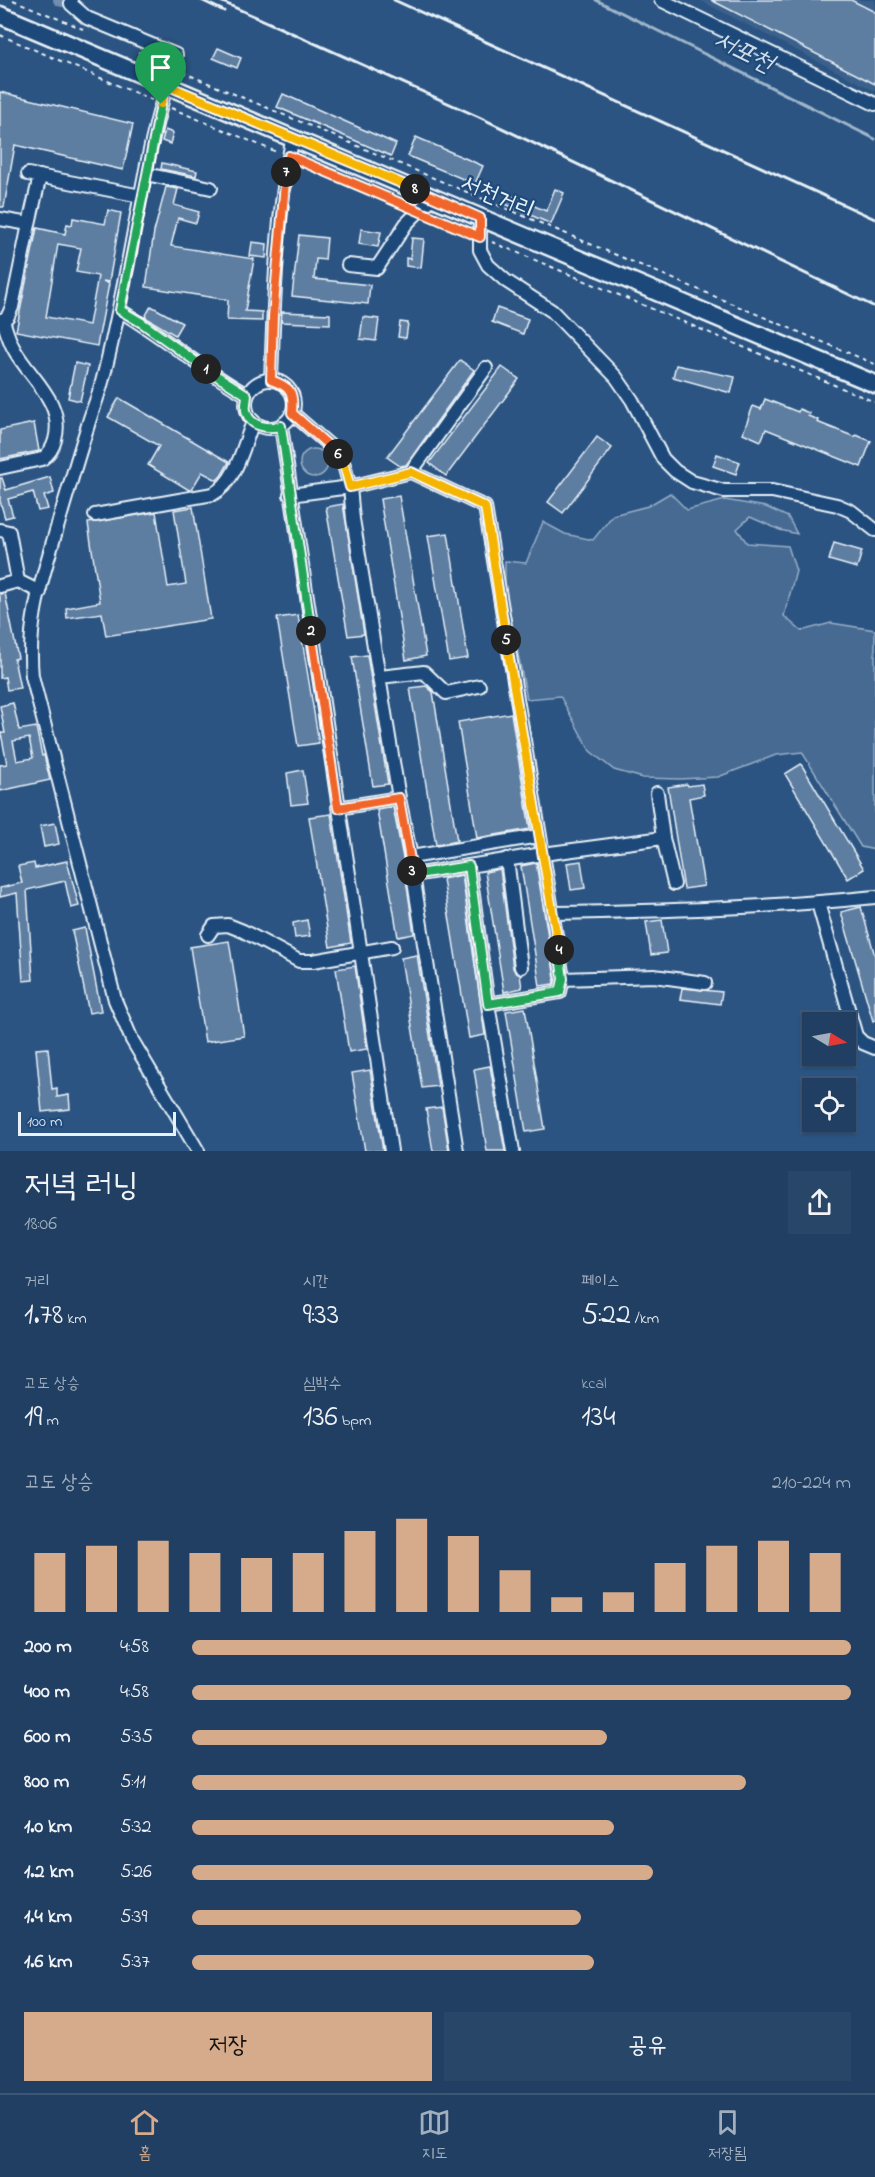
<!DOCTYPE html>
<html lang="ko">
<meta charset="utf-8">
<style>
body{margin:0;font-family:"Indie Flower","Poor Story",sans-serif;background:#284668;color:#f1f3f6;height:100vh;display:flex;flex-direction:column;font-size:22px;white-space:nowrap}
*{box-sizing:border-box;margin:0}
p{font-size:20px;color:#a2afbe}
.icon{flex:none;width:33px;height:33px;fill:none;stroke:currentColor;stroke-width:2;stroke-linecap:round;stroke-linejoin:round}
.map{position:relative;height:1151px;overflow:hidden}
.side{display:flex;flex-direction:column;background:#203f62;flex:1}
.side>*{flex:none}
.needle{width:39px;rotate:100deg}
.controls{position:absolute;left:802px;top:1012px;display:grid;gap:12px}
.controls a{display:grid;place-items:center;width:54px;height:54px;border-radius:0px;background:#203f62;box-shadow:0 2px 4px #0004,0 0 0 2px #3d5877;font-size:30px}
.scale{position:absolute;left:18px;bottom:15px;width:158px;box-sizing:border-box;padding-left:6px;border:3px solid #e8f1f8;border-top:0;font-size:16px;line-height:21px;white-space:nowrap;color:#e8f1f8;-webkit-text-stroke:4px #1f4a7a;paint-order:stroke}
.pin{position:absolute;display:grid;place-items:center;width:51px;height:51px;color:#fff;margin:-62px -26px;border-radius:50% 50% 50% 0;rotate:-45deg;box-shadow:0 0 6px #0007}
.pin .icon{rotate:45deg}
.km{position:absolute;width:30px;height:30px;margin:-15px;border-radius:50%;background:#222;color:#fff;font-size:16px;line-height:30px;text-align:center}
.round{display:grid;place-items:center;flex:none;width:63px;height:63px;border-radius:0px;background:#284668}
.overview{display:flex;align-items:center;justify-content:space-between;height:102px;padding:0 24px}
h1{font-size:33px;font-weight:600;line-height:45px}
.figures{display:grid;grid-template-columns:repeat(3,1fr);gap:9px;height:102px;padding:6px 24px}
.figures div{display:grid;align-content:center}
.figures b{font-size:30px;font-weight:600}
.figures small{font-size:16px;font-weight:400}
.figures p{font-size:16px}
.chart{height:168px;padding:12px 24px}
.chart p{display:flex;justify-content:space-between}
.chart svg{width:100%;height:108px;margin-top:6px;stroke:#d6ab8b;stroke-width:6}
.cta{display:flex;gap:12px;margin-top:auto;padding:12px 24px}
.cta a{flex:1;height:69px;border-radius:0px;background:#d6ab8b;color:#111;font-size:24px;font-weight:600;line-height:69px;text-align:center}
.cta a+a{background:#284668;color:#f1f3f6}
ul{padding:0 24px;list-style:none;font-size:20px}
li{display:grid;grid-template-columns:96px 72px 1fr;align-items:center;height:45px}
li i{height:15px;border-radius:8px;background:#d6ab8b}
.tabs{display:flex;justify-content:space-around;align-items:center;height:84px;border-top:2px solid #3d5877;background:#203f62;font-size:16px;color:#a2afbe}
.tabs a{display:grid;justify-items:center;gap:3px}
.tabs .on{color:#d6ab8b}
.map>svg:first-child{display:block}
.built{fill:#3a608b}
.green{fill:#476b93;stroke:#98aec6;stroke-width:1.5}
.lines{fill:none;stroke-linecap:round;stroke-linejoin:round}
.stream{stroke:#a0b6cb;stroke-width:3}
.canal{stroke:#708ead;stroke-width:10}
.building{fill:#5d7da1;stroke:#e8f1f8;stroke-width:1.5;fill-rule:evenodd}
.minor-casing{stroke:#e8f1f8;stroke-width:16}
.major-casing{stroke:#e8f1f8;stroke-width:21}
.path{stroke:#e8f1f8;stroke-width:2;stroke-dasharray:4.5 4.5;stroke-linecap:butt}
.minor{stroke:#1f4a7a;stroke-width:12}
.major{stroke:#1f4a7a;stroke-width:16}
.rail{stroke:#e8f1f8;stroke-width:3}
.split-1-casing{stroke:#fff;stroke-width:12}
.split-2-casing{stroke:#fff;stroke-width:12}
.split-3-casing{stroke:#fff;stroke-width:12}
.split-4-casing{stroke:#fff;stroke-width:12}
.split-5-casing{stroke:#fff;stroke-width:12}
.split-6-casing{stroke:#fff;stroke-width:12}
.split-7-casing{stroke:#fff;stroke-width:12}
.split-8-casing{stroke:#fff;stroke-width:12}
.split-9-casing{stroke:#fff;stroke-width:12}
.split-1{stroke:#22a559;stroke-width:8}
.split-2{stroke:#22a559;stroke-width:8}
.split-3{stroke:#f0652b;stroke-width:8}
.split-4{stroke:#22a559;stroke-width:8}
.split-5{stroke:#f5b400;stroke-width:8}
.split-6{stroke:#f5b400;stroke-width:8}
.split-7{stroke:#f0652b;stroke-width:8}
.split-8{stroke:#f0652b;stroke-width:8}
.split-9{stroke:#f5b400;stroke-width:8}
.labels{text-anchor:middle;dominant-baseline:central;stroke-width:4.5;stroke-linejoin:round;paint-order:stroke}
.street-label{font-size:24px;fill:#e8f1f8;stroke:#1f4a7a}
.water-label{font-size:26px;font-style:italic;fill:#d0dde9;stroke:#1f4a7a}
</style>
<div class="map">
<svg width="875" height="1151" viewBox="0 0 875 1151">
<rect width="100%" height="100%" fill="#2b5482"/>
<filter id="ink" filterUnits="userSpaceOnUse"><feTurbulence type="fractalNoise" baseFrequency=".0167" numOctaves="2"/><feDisplacementMap in="SourceGraphic" scale="12" xChannelSelector="R" yChannelSelector="G"/><feConvolveMatrix kernelMatrix="1 2 1 2 8 2 1 2 1" color-interpolation-filters="sRGB"/></filter>
<g filter="url(#ink)">
<path class="built" d="M699,0h176v91z"/>
<g class="green">
<circle cx="314" cy="463" r="14"/>
<path d="M670,493l17,17 38,-10 41,7 22,10 9,17 -17,-4 -30,-13 -13,12 10,14 41,3 8,25 -12,45 17,15 30,-8 44,7v220l-14,-3 -59,-95 -26,3 -58,22 -38,2 -37,-1 -29,-8 -24,-19 -30,-55 -33,3 -22,-110v-28l21,2 17,-41 22,12 28,6 20,-25 35,-9z"/>
</g>
<g class="lines">
<path class="stream" d="M596,0l279,139"/>
<path class="canal" d="M58,0l4,2"/>
</g>
<g class="building">
<path d="M711,0h140l24,12v72z"/>
<path d="M218,48l23,10 -4,10 -24,-10z"/>
<path d="M0,92l133,32 -10,46 -108,-25 -11,62h-4z"/>
<path d="M283,94l113,50 -5,12 -114,-49z"/>
<path d="M165,130l8,3 -3,11 -8,-3z"/>
<path d="M416,137l67,29 -8,18 -67,-28z"/>
<path d="M162,163l35,8 -1,5 -35,-7z"/>
<path d="M166,187l12,2 -4,16 25,7 -3,11 -18,-5 -7,28 83,13 -9,52 17,1v9l-35,-1 1,-20 -82,-13 8,-55z"/>
<path d="M555,189l9,4 -13,31 -48,-21 4,-9 39,17z"/>
<path d="M108,210l13,3 -12,69 -6,-1 6,3 -12,62 -81,-15 21,-103 28,6 2,-10 5,1 1,-7 32,6zM58,244l23,4 -5,24 22,4 -9,49 -43,-8z"/>
<path d="M361,229l20,3 -3,15 -19,-3z"/>
<path d="M299,235l28,3 -2,22 -9,-1 -2,20 56,6 -2,19 -76,-8z"/>
<path d="M412,238l12,1 -3,29 -15,-2v-8l4,1z"/>
<path d="M252,242l15,2 -1,14 -16,-2z"/>
<path d="M151,306l31,17 -7,12 -30,-18z"/>
<path d="M497,308l31,11 -5,15 -31,-12z"/>
<path d="M282,312l48,2v10l-49,-2z"/>
<path d="M363,317l16,2 -3,22 -16,-2z"/>
<path d="M400,322l8,1 -2,15 -8,-1z"/>
<path d="M460,360l14,10 -68,95 -6,1 -13,-9z"/>
<path d="M75,363l13,3 -8,35 -12,-3z"/>
<path d="M676,365l59,12 -4,16 -58,-16z"/>
<path d="M502,367l17,12 -73,97 -17,-13z"/>
<path d="M119,398l110,64 -8,14 -4,4 -15,-8 -10,17 -3,1 -41,-25 11,-19 -51,-29z"/>
<path d="M765,399l33,13 1,-3 10,4 -1,3 10,4 -1,2 38,15 1,-2 15,6 -10,26 -95,-38 -5,12 -18,-8 10,-27 8,3z"/>
<path d="M34,423l5,28 -39,8v-29z"/>
<path d="M597,437l15,11 -49,65 -15,-11z"/>
<path d="M717,454l23,8 -4,12 -23,-8z"/>
<path d="M50,477l4,16 -10,3 4,13 -10,2 -5,-19 -25,7 5,17 -8,2 -5,-17v-23h2l4,12z"/>
<path d="M399,496l27,160 -20,4 -26,-161z"/>
<path d="M343,504l21,130 -16,2 -22,-129z"/>
<path d="M193,507l18,112 -105,17 -4,-23 -35,5 -1,-10 34,-6 -12,-79 68,-11 12,75 18,-3 -12,-74z"/>
<path d="M448,533l20,125 -19,3 -21,-125z"/>
<path d="M834,543l28,8 -5,17 -28,-8z"/>
<path d="M5,593l13,65 -4,1 6,29 -13,2 -2,-13 -5,1v-84z"/>
<path d="M298,615l21,128 -21,3 -21,-128z"/>
<path d="M367,655l21,129 -15,2 -21,-129z"/>
<path d="M426,686l7,6 24,149 -21,4 -26,-157z"/>
<path d="M13,703l6,27 17,-3 6,29 2,-1 6,25 -50,11v-26l7,-1 -6,-31h4l-5,-27zM29,738l4,20 -16,3 -4,-20z"/>
<path d="M511,713l19,116 -53,9 -19,-116z"/>
<path d="M801,764l63,105 -16,10 -63,-105z"/>
<path d="M303,770l5,33 -17,2 -4,-32z"/>
<path d="M687,784l1,2 14,-2 2,11 -15,3 15,88 -20,3 -16,-102z"/>
<path d="M393,807l10,51 11,76 -16,3 -21,-127z"/>
<path d="M331,814l20,129 -21,4 -21,-130z"/>
<path d="M55,823l4,21 -15,3 -4,-21z"/>
<path d="M67,861l12,45 -8,2 -6,-27 -38,9 6,90 -10,1 -6,-88 -17,4v-9l22,-5 -4,-17 16,-3 1,5z"/>
<path d="M581,861l4,27 -14,2 -4,-27z"/>
<path d="M536,863l19,116 -2,5 -13,2 -19,-120z"/>
<path d="M500,869l13,99 2,4 5,3 2,13 -18,4 -19,-120z"/>
<path d="M462,875l23,160 -16,3 -26,-159z"/>
<path d="M861,907l14,49v64l-2,1 -32,-109z"/>
<path d="M307,920l3,16 -15,2 -2,-15z"/>
<path d="M662,920l5,33 -16,2 -5,-33z"/>
<path d="M85,928l16,83 -12,2 -17,-82z"/>
<path d="M229,941l15,95 -39,6 -15,-95z"/>
<path d="M417,955l21,131 -16,2 -21,-130z"/>
<path d="M355,966l12,83 -18,3 -13,-83z"/>
<path d="M682,988l40,4 -2,12 -40,-5z"/>
<path d="M525,1008l20,121 -19,3 -20,-121z"/>
<path d="M48,1048l4,41 5,-1v9l12,-2 1,14 -28,3 -6,-63z"/>
<path d="M490,1066l15,85h-18l-13,-82z"/>
<path d="M370,1070l13,81h-18l-13,-78z"/>
<path d="M442,1107l7,44h-16l-7,-42z"/>
</g>
<g class="lines">
<g class="minor-casing">
<g id="minor">
<path d="M71,0v4l16,14 89,37c-36,106 -45,220 -74,327 -4,15 -10,29 -14,43 -12,38 -23,76 -34,113 -14,47 -27,89 -22,138l83,324 17,40 66,111"/>
<path d="M661,0l214,104"/>
<path d="M28,174l113,22"/>
<path d="M146,174l65,14"/>
<path d="M480,218v32l8,15 18,16 46,30 64,66 16,23 31,59 12,12 17,11 32,9h48l65,14 14,6 24,19"/>
<path d="M0,219l29,5 11,-48"/>
<path d="M348,265l29,3 29,-44 27,-27"/>
<path d="M119,310c44,26 83,60 128,85"/>
<path d="M0,320h3l5,-4 4,-9 17,-83"/>
<path d="M271,380c3,-78 5,-167 22,-243"/>
<circle cx="270" cy="404" r="24"/>
<path d="M292,413l45,39 7,13 6,22 61,-15 74,35 58,347 120,-16"/>
<path d="M281,426l110,725"/>
<path d="M0,468l42,-9c7,-5 11,-11 13,-19 10,-37 -24,-61 -40,-89 -6,-10 -9,-21 -12,-31"/>
<path d="M411,472l75,-104"/>
<path d="M290,495l60,-8 3,32 46,279 12,59"/>
<path d="M95,515l118,-21c24,-13 30,-48 40,-72"/>
<path d="M0,530l9,2 9,49 22,11"/>
<path d="M0,586l18,-5"/>
<path d="M380,677l44,-5 22,21 33,-7"/>
<path d="M657,793l6,45 11,46"/>
<path d="M338,808l61,-10"/>
<path d="M539,836l-128,21 2,18 130,-21 20,125 91,-3 51,7"/>
<path d="M507,859l14,108"/>
<path d="M469,866l19,138 25,147"/>
<path d="M413,875l44,276"/>
<path d="M818,903l38,133 7,7 12,5"/>
<path d="M554,913c107,-2 214,-5 321,-16"/>
<path d="M208,935l6,-9 14,-1 15,6 56,30h14l79,-14"/>
<path d="M488,1004l72,-12 3,-13"/>
</g>
</g>
<g class="major-casing">
<path id="major" d="M0,15l875,369"/>
</g>
<g class="path">
<path d="M13,0l70,29"/>
<path d="M0,35l152,65"/>
<path d="M138,52l25,11"/>
<path d="M182,72l693,292"/>
<path d="M171,108l108,45"/>
<path d="M298,161l108,46"/>
<path d="M428,215l42,18"/>
<path d="M492,242l383,160"/>
</g>
<use href="#minor" class="minor"/>
<use href="#major" class="major"/>
<g class="rail">
<path d="M201,0l23,11"/>
<path d="M218,0l261,117 396,190"/>
<path d="M394,0l481,219"/>
</g>
</g>
</g>
<g class="lines" filter="url(#ink)">
<g class="split-1-casing">
<path id="split-1" d="M161,104l-41,206 22,13 64,46"/>
</g>
<g class="split-2-casing">
<path id="split-2" d="M206,369l41,26c0,4 -2,11 -1,15 3,17 21,19 35,16l30,205"/>
</g>
<g class="split-3-casing">
<path id="split-3" d="M311,631l27,177 61,-10 13,73"/>
</g>
<g class="split-4-casing">
<path id="split-4" d="M412,871v4l57,-9 19,138 72,-12 3,-13 -4,-29"/>
</g>
<g class="split-5-casing">
<path id="split-5" d="M506,640l53,310"/>
</g>
<g class="split-6-casing">
<path id="split-6" d="M338,454l6,11 6,22 61,-15 74,35 21,133"/>
</g>
<g class="split-7-casing">
<path id="split-7" d="M286,172l-13,144 -2,64c20,7 23,12 21,33l46,41"/>
</g>
<g class="split-8-casing">
<path id="split-8" d="M286,172l3,-16 191,81v-19l-65,-29"/>
</g>
<g class="split-9-casing">
<path id="split-9" d="M161,104l5,-19 249,104"/>
</g>
<use href="#split-1" class="split-1"/>
<use href="#split-2" class="split-2"/>
<use href="#split-3" class="split-3"/>
<use href="#split-4" class="split-4"/>
<use href="#split-5" class="split-5"/>
<use href="#split-6" class="split-6"/>
<use href="#split-7" class="split-7"/>
<use href="#split-8" class="split-8"/>
<use href="#split-9" class="split-9"/>
</g>
<g class="labels">
<g class="street-label">
<text transform="translate(497 198) rotate(23)">서천거리</text>
</g>
<g class="water-label">
<text transform="translate(743 53) rotate(26)">서포천</text>
</g>
</g>
</svg>
<div class="controls">
<a><svg class="needle" viewBox="-14 -14 28 28"><path d="M0-13l5 13h-10z" fill="#e53935"/><path d="M0 13l5-13h-10z" fill="#a2afbe"/></svg></a>
<a><svg class="icon" aria-label="locate" viewBox="0 0 24 24"><circle cx="12" cy="12" r="6"/><path d="M12 2v4M12 18v4M2 12h4M18 12h4"/></svg></a>
</div>
<div class="scale">100 m</div>
<div class="pin" style="left:161px;top:104px;background:#1e9e55"><svg class="icon" aria-label="arrive" viewBox="0 0 24 24"><path d="M6 21V4h12l-3 4 3 4H6"/></svg></div>
<b class="km" style="left:206px;top:369px">1</b>
<b class="km" style="left:311px;top:631px">2</b>
<b class="km" style="left:412px;top:871px">3</b>
<b class="km" style="left:559px;top:950px">4</b>
<b class="km" style="left:506px;top:640px">5</b>
<b class="km" style="left:338px;top:454px">6</b>
<b class="km" style="left:286px;top:172px">7</b>
<b class="km" style="left:415px;top:189px">8</b>
</div>
<section class="side">
<div class="overview"><div><h1>저녁 러닝</h1><p>18:06</p></div><a class="round"><svg class="icon" aria-label="share" viewBox="0 0 24 24"><path d="M12 15V3M7 8l5-5 5 5M5 13v7h14v-7"/></svg></a></div>
<div class="figures">
<div><p>거리</p><b>1.78<small> km</small></b></div>
<div><p>시간</p><b>9:33</b></div>
<div><p>페이스</p><b>5:22<small> /km</small></b></div>
</div>
<div class="figures">
<div><p>고도 상승</p><b>19<small> m</small></b></div>
<div><p>심박수</p><b>136<small> bpm</small></b></div>
<div><p>kcal</p><b>134</b></div>
</div>
<div class="chart"><p><span>고도 상승</span>210–224 m</p>
<svg viewBox="0 0 160 44" preserveAspectRatio="none"><path d="M5 44V20M15 44V17M25 44V15M35 44V20M45 44V22M55 44V20M65 44V11M75 44V6M85 44V13M95 44V27M105 44V38M115 44V36M125 44V24M135 44V17M145 44V15M155 44V20"/></svg>
</div>
<ul>
<li><b>200 m</b>4:58<i style="width:100%"></i></li>
<li><b>400 m</b>4:58<i style="width:100%"></i></li>
<li><b>600 m</b>5:35<i style="width:63%"></i></li>
<li><b>800 m</b>5:11<i style="width:84%"></i></li>
<li><b>1.0 km</b>5:32<i style="width:64%"></i></li>
<li><b>1.2 km</b>5:26<i style="width:70%"></i></li>
<li><b>1.4 km</b>5:39<i style="width:59%"></i></li>
<li><b>1.6 km</b>5:37<i style="width:61%"></i></li>
</ul>
<div class="cta"><a>저장</a><a>공유</a></div>
</section>
<nav class="tabs">
<a class="on"><svg class="icon" aria-label="home" viewBox="0 0 24 24"><path d="M3 11l9-7 9 7M6 9v11h12V9"/></svg>홈</a>
<a><svg class="icon" aria-label="map" viewBox="0 0 24 24"><path d="M3 6l6-2 6 2 6-2v14l-6 2-6-2-6 2zM9 4v14M15 6v14"/></svg>지도</a>
<a><svg class="icon" aria-label="saved" viewBox="0 0 24 24"><path d="M7 4h10v16l-5-4-5 4z"/></svg>저장됨</a>
</nav>
